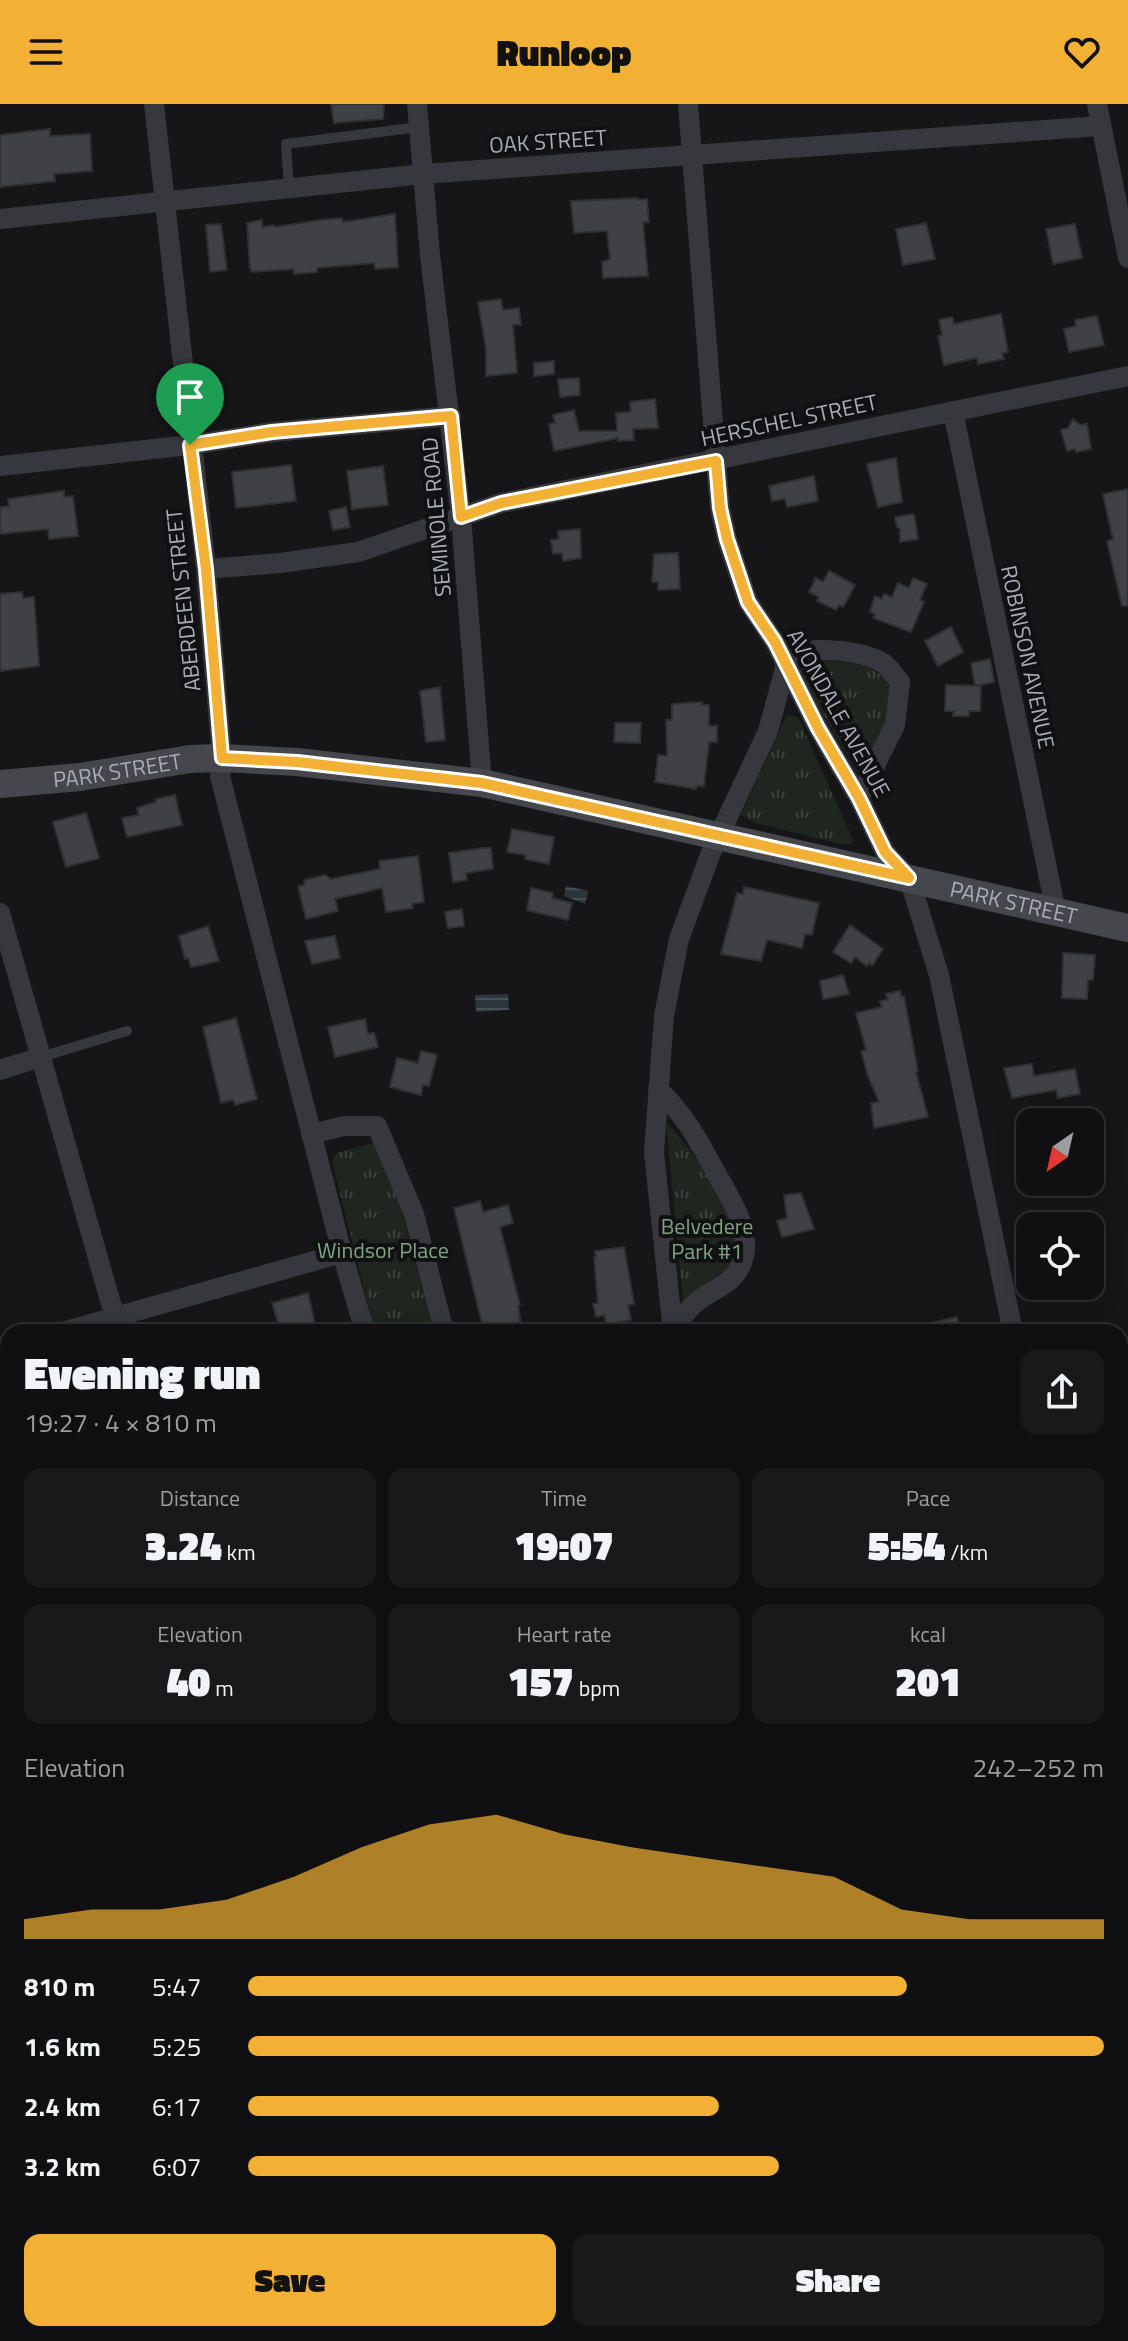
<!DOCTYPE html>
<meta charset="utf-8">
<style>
body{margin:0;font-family:"Titillium Web",sans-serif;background:#19191b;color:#f1f3f6;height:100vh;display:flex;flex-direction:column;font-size:30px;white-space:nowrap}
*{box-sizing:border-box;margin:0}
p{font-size:26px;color:#9c9d9f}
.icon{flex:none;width:44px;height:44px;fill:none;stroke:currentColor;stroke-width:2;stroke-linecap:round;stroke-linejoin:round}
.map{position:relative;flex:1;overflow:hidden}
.sheet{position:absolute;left:0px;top:1220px;width:1128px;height:1018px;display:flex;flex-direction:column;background:#101012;border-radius:24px 24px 0 0;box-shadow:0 4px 20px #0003,0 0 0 2px #303032}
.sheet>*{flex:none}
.needle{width:52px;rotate:214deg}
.fabs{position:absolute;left:1016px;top:1004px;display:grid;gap:16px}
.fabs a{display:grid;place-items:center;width:88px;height:88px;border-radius:16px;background:#101012;box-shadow:0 4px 20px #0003,0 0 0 2px #303032;font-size:40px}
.pin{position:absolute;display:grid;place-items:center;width:68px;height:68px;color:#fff;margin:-82px -34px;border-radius:50% 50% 50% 0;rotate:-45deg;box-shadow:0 0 8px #0007}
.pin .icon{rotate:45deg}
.round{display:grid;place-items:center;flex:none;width:84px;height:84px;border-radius:16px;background:#19191b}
.headline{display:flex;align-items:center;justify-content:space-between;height:136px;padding:0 24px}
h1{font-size:44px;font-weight:800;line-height:60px}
.stats{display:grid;grid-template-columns:repeat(3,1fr);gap:12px;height:136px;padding:8px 24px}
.stats div{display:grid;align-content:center;border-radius:16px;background:#19191b;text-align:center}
.stats b{font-size:40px;font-weight:800}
.stats small{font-size:22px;font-weight:400}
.stats p{font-size:22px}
.chart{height:224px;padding:16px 24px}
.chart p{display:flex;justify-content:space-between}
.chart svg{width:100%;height:144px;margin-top:8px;fill:#f2b134;opacity:.7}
.cta{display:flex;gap:16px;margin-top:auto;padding:16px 24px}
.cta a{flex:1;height:92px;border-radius:16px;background:#f2b134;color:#111;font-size:32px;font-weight:800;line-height:92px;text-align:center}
.cta a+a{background:#19191b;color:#f1f3f6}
ul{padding:0 24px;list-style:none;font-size:26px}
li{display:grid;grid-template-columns:128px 96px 1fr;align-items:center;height:60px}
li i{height:20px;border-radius:10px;background:#f2b134}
header{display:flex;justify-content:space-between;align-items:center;height:104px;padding:0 24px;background:#f2b134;color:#111;font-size:36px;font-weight:800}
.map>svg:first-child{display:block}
.built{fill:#222225}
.grass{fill:url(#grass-tufts)}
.water{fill:url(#water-rules)}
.building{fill:#404145;stroke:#303034;stroke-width:2}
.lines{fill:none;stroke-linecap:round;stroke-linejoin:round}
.lane{stroke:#37383d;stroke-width:10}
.street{stroke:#37383d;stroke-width:20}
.secondary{stroke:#45474d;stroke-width:28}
.route-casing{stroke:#fff;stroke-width:16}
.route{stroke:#f2b134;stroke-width:10}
.labels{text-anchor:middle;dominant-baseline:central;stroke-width:8;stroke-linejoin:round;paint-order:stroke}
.street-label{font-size:22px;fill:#a8adb8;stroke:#111113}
.park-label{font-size:22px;fill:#7fa381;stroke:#111113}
</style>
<header><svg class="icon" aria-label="menu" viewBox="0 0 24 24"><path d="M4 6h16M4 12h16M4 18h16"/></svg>Runloop<svg class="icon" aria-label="heart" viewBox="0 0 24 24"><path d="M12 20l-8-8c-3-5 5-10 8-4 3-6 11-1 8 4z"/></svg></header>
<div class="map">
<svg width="1128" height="2237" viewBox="0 0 1128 2237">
<defs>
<pattern id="grass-tufts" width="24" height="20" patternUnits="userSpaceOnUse" patternTransform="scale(2)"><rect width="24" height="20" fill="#1e261f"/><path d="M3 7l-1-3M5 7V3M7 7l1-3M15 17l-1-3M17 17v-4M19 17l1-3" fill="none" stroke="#3c433d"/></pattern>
<pattern id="water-rules" width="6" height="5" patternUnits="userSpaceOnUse" patternTransform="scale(2)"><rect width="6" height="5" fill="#2c353c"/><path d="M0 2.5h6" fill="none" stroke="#485056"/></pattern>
</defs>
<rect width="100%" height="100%" fill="#161618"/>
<g class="built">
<path d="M8,1257v285l-8,-27v-255z"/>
<path d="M0,1699l8,26v126l-8,-2z"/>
<path d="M203,2230h170l-5,7h-163z"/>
</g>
<g class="grass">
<path d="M809,554l56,7 21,13 7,17 -7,29 -26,53 -62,-106z"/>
<path d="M787,611l11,2 56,125 -10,3 -89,-22 -14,-8z"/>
<path d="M666,1018c22,23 39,48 54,76 5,10 15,23 17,33 8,35 -29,56 -54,69z"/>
<path d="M372,1039l7,2 9,12 45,175h-58l-43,-171 5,-8z"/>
</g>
<g class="water">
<path d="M566,782l22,5 -3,13 -21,-8z"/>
<path d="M508,890l1,16 -33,2 -1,-17z"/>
</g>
<g class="building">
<path d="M331,0h53l-1,15 -49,4z"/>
<path d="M50,25v7l40,-2 2,37 -38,3 1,7 -55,6v-52z"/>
<path d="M638,94v2l9,-1 2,23h-6l5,54 -45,2 -1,-16 8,-3 -3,-28 -33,2 -3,-32z"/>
<path d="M395,110l3,53 -23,2 -1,-6 -57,5v4l-23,2v-5l-42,3 -2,-4 -3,-45 15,-3v7l12,-2 1,2 46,-7 21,-2 1,4z"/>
<path d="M926,119l9,36 -32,6 -7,-36z"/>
<path d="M221,120l6,46 -17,2 -4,-47z"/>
<path d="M1075,120l7,34 -29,6 -7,-35z"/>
<path d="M501,195l2,11 16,-2 2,17h-8l4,48 -31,3v-27l-8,-47z"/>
<path d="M1001,210l7,38 -6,1 2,6 -26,5 -1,-6 -33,7 -6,-29 4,-1 -3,-15 13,-3 2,7z"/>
<path d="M1097,212l7,29 -35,7 -5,-23 12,-3 -1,-6z"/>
<path d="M554,257v13l-20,2v-13z"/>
<path d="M579,274l1,17 -20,2 -2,-18z"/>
<path d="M655,295l3,29 -25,1 1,11 -16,1v-3l-64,13 -5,-27 6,-1 -2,-8 21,-5 5,21h38l-1,-18 15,-1 -1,-10z"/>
<path d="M1073,315l7,6 7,-1 4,25 -15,3 -1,-3 -8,2 -6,-21 7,-2z"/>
<path d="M896,354l6,44 -24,5 -11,-43z"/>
<path d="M291,361l5,36 -60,7 -4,-36z"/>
<path d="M383,362l5,39 -36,4 -5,-38z"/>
<path d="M814,372l4,25 -31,6 -2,-8 -13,2 -3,-15z"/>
<path d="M1128,385v117h-6l-15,-65 6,-1 -10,-46z"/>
<path d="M64,387v6l9,-1 5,40 -29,3 -1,-10 -48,5v-27l9,-1 -1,-7z"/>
<path d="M346,403l4,20 -17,3 -4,-19z"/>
<path d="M914,410l4,25 -18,3v-13l-3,-2 -2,-10z"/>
<path d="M580,425l1,29 -18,3 -1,-8 -9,1 -2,-14 8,-1 -1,-8z"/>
<path d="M678,449l2,36 -22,1v-8h-6l2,-28z"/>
<path d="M829,467l26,14 -12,22 -4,-2 -3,5 -19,-9 2,-4 -10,-5 7,-14 7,4z"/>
<path d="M913,474l14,6 -7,16 4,2 -13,30 -38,-14 2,-4 -5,-2 5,-16 7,3 2,-5 8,3 6,-14 11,5z"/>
<path d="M22,488l1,6 11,-1 5,69 -39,5v-77z"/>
<path d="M951,523l12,25 -25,14 -13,-25z"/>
<path d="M990,555l4,23 -19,4 -4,-23z"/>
<path d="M946,581l35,1 -1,25h-11v5h-16l1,-5h-9z"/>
<path d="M440,583l5,53 -19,2 -6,-51z"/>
<path d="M702,598v3h7v21h8v16h-8l-5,44h-8v3l-41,-7 3,-27 9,1 -1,-36h6v-16z"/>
<path d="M615,619h26l-1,20 -26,-1z"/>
<path d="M175,691l7,30 -55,12 -5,-19 17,-3 -2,-7 19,-6 -1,-3z"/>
<path d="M86,709l13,45 -33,9 -13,-45z"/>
<path d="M512,725l42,8 -5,27 -24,-5 1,-4 -19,-3z"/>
<path d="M482,744h9l2,21 -27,4 1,7 -14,2 -4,-29z"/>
<path d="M418,752l6,46 -12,2 1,4 -27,4 -4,-24 -47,11 3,12 -32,8 -8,-33 7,-1 -1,-5 21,-5 6,4 49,-10 -1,-8z"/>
<path d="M744,783l75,16 -7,32 -7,-1 -3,14 -35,-8 -6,21 -40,-7 16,-61 6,1z"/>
<path d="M531,784l22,5 -1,5 20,5 -4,17 -41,-10z"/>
<path d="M462,805l2,17 -16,2 -3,-16z"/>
<path d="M850,821l33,24 -11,17 -3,-3 -2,3 -12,-9 -4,6 -18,-11z"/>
<path d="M208,822l11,35 -28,6 -3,-9 -3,1 -6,-23z"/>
<path d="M335,832l5,22 -28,6 -7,-23z"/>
<path d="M1063,849l32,2 -2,25h-5l-1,19 -25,-1z"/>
<path d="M843,871l6,19 -26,5 -3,-18z"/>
<path d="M900,887l1,6 3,-1 14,75 -2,1 12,45 -54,11 -3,-25 8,-1 -11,-26 -7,-25 5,-1 -10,-37 26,-6 -2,-6 8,-1 -2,-6z"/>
<path d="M236,914l21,81 -22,6 -2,-5 -12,3 -18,-76z"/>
<path d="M365,915l3,15 6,-1 4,14 -43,10 -7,-30z"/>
<path d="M421,947l16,4 -8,31 -6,-1 -2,10 -31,-8 7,-29 21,5z"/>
<path d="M1032,960l2,12 41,-7 5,25 -22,4 -2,-8 -44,8 -8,-30z"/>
<path d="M801,1089l13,36 -32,8 -5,-16 10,-3 -3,-23z"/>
<path d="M480,1097l3,11 25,-7 5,18 -13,4 20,78 -2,1 4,26h-18l-2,-6 -16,4 -2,-6h-2l-28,-116z"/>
<path d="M624,1143l10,57 -6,1 3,15 -25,5 -2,-10 -8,2 -3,-13 5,-1 -4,-46h2l-1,-6z"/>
<path d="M308,1189l8,36 -11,3h-24l-9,-29z"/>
<path d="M957,1213l3,15h-41l-1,-6z"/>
</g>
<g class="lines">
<g class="lane">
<path d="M289,83l-3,-43 133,-17"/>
<path d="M41,953l86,-26"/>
<path d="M355,2237l5,-7"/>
</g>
<g class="street">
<path d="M154,0l52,465 16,189 -2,18 122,477 23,79"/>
<path d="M417,0l13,151 31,262 21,266"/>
<path d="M688,0l28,357 4,47 7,31 21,63 27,40 43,86 41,70 26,54 24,26 30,97 74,357"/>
<path d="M1097,0l31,154"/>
<path d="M0,115l423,-45 678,-48"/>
<path d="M953,307l103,501"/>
<path d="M0,362l190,-21 82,-13 179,-16"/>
<path d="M206,465l74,-6 78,-11 143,-49 627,-127"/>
<path d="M0,809l119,419"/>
<path d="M0,966l41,-13"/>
<path d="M658,985c26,25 39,49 56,80 15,29 46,69 23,103 -9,14 -27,19 -39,29 -10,7 -17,18 -25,27"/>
<path d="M311,1030l33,-8h33l37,88 30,118"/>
<path d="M62,1228l280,-79"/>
<path d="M673,1228l-19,-179 10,-137 15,-77 31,-84 58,-124 18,-66 8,-12c23,-6 68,-3 89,10 7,5 12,13 17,19l-5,43 -36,73"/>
<path d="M0,1247l8,-3"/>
<path d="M1120,1340l8,-1"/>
<path d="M1120,1722l8,36"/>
<path d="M0,1868l8,2"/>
<path d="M1120,1878l8,-2"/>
<path d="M0,2129l8,2"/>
<path d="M625,2230l1,7"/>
<path d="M835,2230l2,7"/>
<path d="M1050,2230l3,7"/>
<path d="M645,2237l35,-7"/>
</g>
<g class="secondary">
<path id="s1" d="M0,680l80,-7 110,-18 32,-1 75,4 185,21 646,145"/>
<path d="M0,1600l8,28"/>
<path d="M178,2230l2,7"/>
</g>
</g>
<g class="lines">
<g class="route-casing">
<path id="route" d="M451,312l10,101 40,-14 215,-42 4,47 7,31 21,63 27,40 43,86 41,70 26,54 24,26 -427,-95 -185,-21 -75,-4 -16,-189 -16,-124 82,-13z"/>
</g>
<use href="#route" class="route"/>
</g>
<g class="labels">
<g class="street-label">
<text transform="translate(548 37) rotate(-4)">OAK STREET</text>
<text transform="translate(789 316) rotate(-12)">HERSCHEL STREET</text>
<text transform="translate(436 413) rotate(-95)">SEMINOLE ROAD</text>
<text transform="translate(183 496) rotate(-96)">ABERDEEN STREET</text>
<text transform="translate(1028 553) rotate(78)">ROBINSON AVENUE</text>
<text transform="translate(839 609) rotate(61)">AVONDALE AVENUE</text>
<text stroke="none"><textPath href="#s1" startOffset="118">PARK STREET</textPath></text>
<text stroke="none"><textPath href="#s1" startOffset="1030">PARK STREET</textPath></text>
</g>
<g class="park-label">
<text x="707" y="1122">Belvedere<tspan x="707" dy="25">Park #1</tspan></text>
<text x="383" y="1146">Windsor Place</text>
</g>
</g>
</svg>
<div class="fabs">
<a><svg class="needle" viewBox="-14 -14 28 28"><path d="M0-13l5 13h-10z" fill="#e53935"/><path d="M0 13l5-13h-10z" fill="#9c9d9f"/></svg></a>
<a><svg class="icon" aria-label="locate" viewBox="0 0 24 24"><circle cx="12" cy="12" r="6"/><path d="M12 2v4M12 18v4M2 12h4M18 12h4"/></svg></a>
</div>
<div class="pin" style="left:190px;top:341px;background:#1e9e55"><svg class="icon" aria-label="arrive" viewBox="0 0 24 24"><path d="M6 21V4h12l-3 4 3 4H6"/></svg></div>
<section class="sheet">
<div class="headline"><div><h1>Evening run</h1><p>19:27 · 4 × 810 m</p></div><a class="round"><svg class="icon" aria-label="share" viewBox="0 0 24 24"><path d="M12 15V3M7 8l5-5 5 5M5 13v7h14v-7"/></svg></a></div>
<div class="stats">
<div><p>Distance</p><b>3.24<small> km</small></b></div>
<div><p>Time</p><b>19:07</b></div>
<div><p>Pace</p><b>5:54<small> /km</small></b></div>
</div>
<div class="stats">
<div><p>Elevation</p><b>40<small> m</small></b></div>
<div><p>Heart rate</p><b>157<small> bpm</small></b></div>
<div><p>kcal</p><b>201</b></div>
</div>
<div class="chart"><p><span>Elevation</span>242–252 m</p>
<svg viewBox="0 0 160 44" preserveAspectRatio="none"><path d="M0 44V38L10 35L20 35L30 32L40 25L50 16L60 9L70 6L80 12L90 16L100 19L110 22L120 25L130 35L140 38L150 38L160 38V44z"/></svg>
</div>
<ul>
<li><b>810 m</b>5:47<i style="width:77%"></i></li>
<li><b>1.6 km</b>5:25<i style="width:100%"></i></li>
<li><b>2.4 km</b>6:17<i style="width:55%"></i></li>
<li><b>3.2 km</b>6:07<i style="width:62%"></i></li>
</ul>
<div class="cta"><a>Save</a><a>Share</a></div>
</section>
</div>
